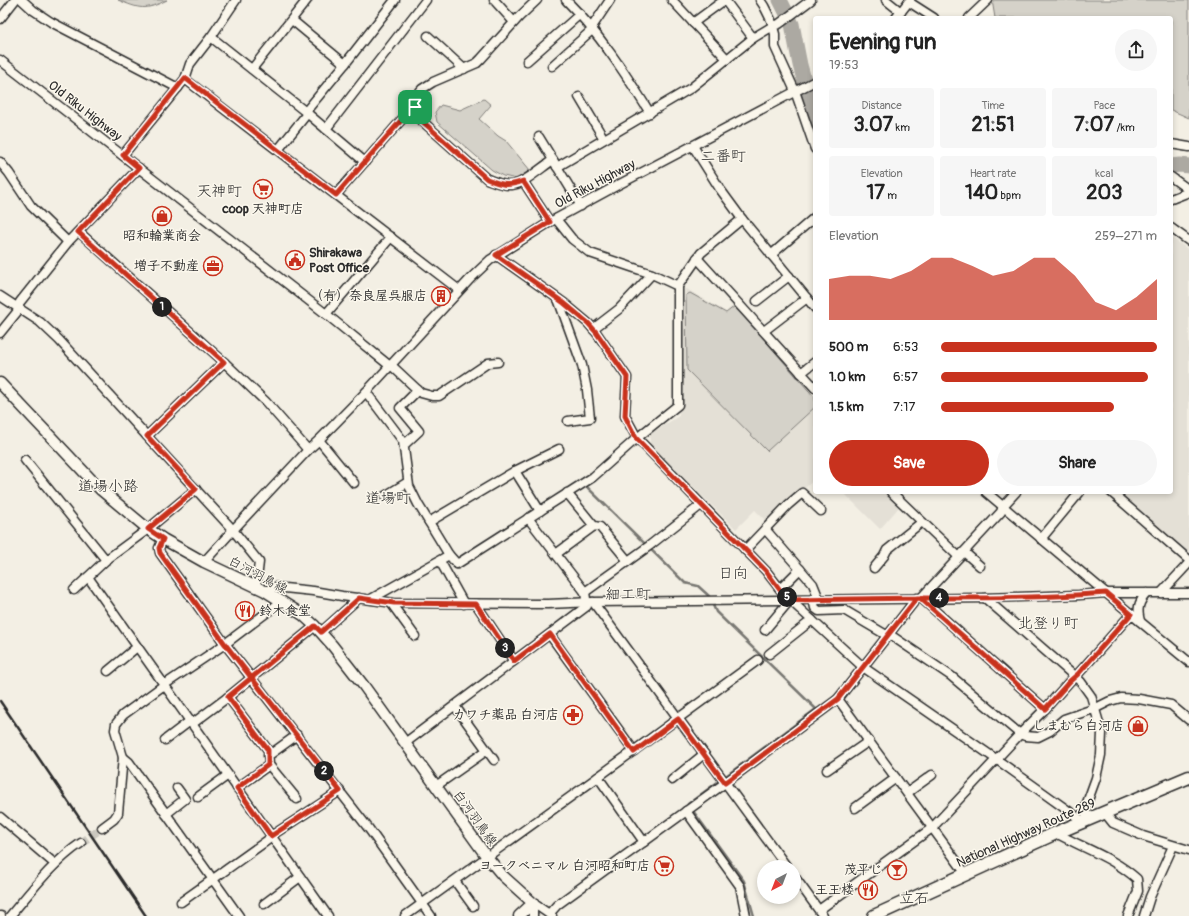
<!DOCTYPE html>
<meta charset="utf-8">
<style>
body{margin:0;font-family:Pangolin,"Klee One",sans-serif;background:#f6f6f6;color:#222;height:100vh;display:flex;flex-direction:column;font-size:15px;white-space:nowrap}
*{box-sizing:border-box;margin:0}
p{font-size:13px;color:#767676}
.icon{flex:none;width:22px;height:22px;fill:none;stroke:currentColor;stroke-width:2;stroke-linecap:round;stroke-linejoin:round}
.map{position:relative;flex:1;overflow:hidden}
.side{position:absolute;left:813px;top:16px;width:360px;height:478px;display:flex;flex-direction:column;background:#fff;border-radius:4px;box-shadow:0 2px 6px #0003}
.side>*{flex:none}
.needle{width:26px;rotate:222deg}
.controls{position:absolute;left:757px;top:860px;display:grid;gap:8px}
.controls a{display:grid;place-items:center;width:44px;height:44px;border-radius:50%;background:#fff;box-shadow:0 2px 6px #0003;font-size:20px}
.pin{position:absolute;display:grid;place-items:center;width:34px;height:34px;color:#fff;margin:-17px;border-radius:8px;box-shadow:0 2px 6px #0006}
.km{position:absolute;width:20px;height:20px;margin:-10px;border-radius:50%;background:#222;color:#fff;font-size:11px;line-height:20px;text-align:center}
.round{display:grid;place-items:center;flex:none;width:42px;height:42px;border-radius:21px;background:#f6f6f6}
.head{display:flex;align-items:center;justify-content:space-between;height:68px;padding:0 16px}
h1{font-size:22px;font-weight:700;line-height:30px}
.stats{display:grid;grid-template-columns:repeat(3,1fr);gap:6px;height:68px;padding:4px 16px}
.stats div{display:grid;align-content:center;border-radius:4px;background:#f6f6f6;text-align:center}
.stats b{font-size:20px;font-weight:700}
.stats small{font-size:11px;font-weight:400}
.stats p{font-size:11px}
.chart{height:112px;padding:8px 16px}
.chart p{display:flex;justify-content:space-between}
.chart svg{width:100%;height:72px;margin-top:4px;fill:#c8321e;opacity:.7}
.action{display:flex;gap:8px;margin-top:auto;padding:8px 16px}
.action a{flex:1;height:46px;border-radius:24px;background:#c8321e;color:#fff;font-size:16px;font-weight:700;line-height:46px;text-align:center}
.action a+a{background:#f6f6f6;color:#222}
ul{padding:0 16px;list-style:none;font-size:13px}
li{display:grid;grid-template-columns:64px 48px 1fr;align-items:center;height:30px}
li i{height:10px;border-radius:5px;background:#c8321e}
.map>svg:first-child{display:block}
.built{fill:#e4e0d6}
.green{fill:#d5d2c9;stroke:#807e7a}
.lines{fill:none;stroke-linecap:round;stroke-linejoin:round}
.stream{stroke:#787772;stroke-width:2.5}
.river{stroke:#aca9a2;stroke-width:15}
.minor-tunnel{stroke:#cbc8bf;stroke-width:8;stroke-dasharray:8 4;stroke-linecap:butt}
.minor-casing{stroke:#2b2b2b;stroke-width:11}
.major-casing{stroke:#2b2b2b;stroke-width:13}
.highway-casing{stroke:#2b2b2b;stroke-width:15}
.minor{stroke:#fbf7ec;stroke-width:8}
.major{stroke:#fbf7ec;stroke-width:10}
.highway{stroke:#fbf7ec;stroke-width:12}
.rail{stroke:#2b2b2b;stroke-width:2.5}
.route-casing{stroke:#fff;stroke-width:8}
.route{stroke:#c8321e;stroke-width:5}
.labels{text-anchor:middle;dominant-baseline:central;stroke-width:3;stroke-linejoin:round;paint-order:stroke}
.street-label{font-size:13px;fill:#2b2b2b;stroke:#fbf7ec}
.poi-label{font-size:13px;font-weight:bold;fill:#2b2b2b;stroke:#fbf7ec;text-anchor:end}
.quarter-label{font-size:15px;fill:#2b2b2b;stroke:#fbf7ec}
</style>
<div class="map">
<svg width="1189" height="916" viewBox="0 0 1189 916">
<rect width="100%" height="100%" fill="#f3efe4"/>
<filter id="ink" filterUnits="userSpaceOnUse"><feTurbulence type="fractalNoise" baseFrequency=".025" numOctaves="2"/><feDisplacementMap in="SourceGraphic" scale="8" xChannelSelector="R" yChannelSelector="G"/><feConvolveMatrix kernelMatrix="1 2 1 2 8 2 1 2 1" color-interpolation-filters="sRGB"/></filter>
<g filter="url(#ink)">
<g class="built">
<path d="M1171,237l18,13v307l-70,-65h52z"/>
<path d="M685,288l41,24 9,-8 80,93v82l-48,43 -12,-12 -19,19 -86,-84v-11l29,-18z"/>
<path d="M843,492h43l14,14 -20,23z"/>
</g>
<g class="green">
<path d="M118,0h49c-22,11 -27,9 -49,0z"/>
<path d="M992,0h197v118l-18,-8v-92h-176z"/>
<path d="M484,99l7,6 -12,14 19,17 8,5 24,29 -13,9 -14,-3 -11,-6 -55,-48 -2,-10 6,-7 19,5z"/>
<path d="M690,293l36,20 9,-7 80,92v9l-48,44 -80,-81 -1,-75z"/>
</g>
<g class="lines">
<path class="stream" d="M588,488l97,95 13,3 11,10 7,16 100,97 -128,95 56,77 10,35"/>
<g class="river">
<path d="M780,0l12,24 8,41 15,54"/>
<path d="M1171,166l9,-1 9,1"/>
</g>
<path class="minor-tunnel" d="M81,843l21,-15"/>
<g class="minor-casing">
<g id="minor">
<path d="M22,0l11,10 18,12 127,66"/>
<path d="M494,0l20,22"/>
<path d="M537,0l-18,17 -38,42 -4,4 -44,19 -11,7 -5,6 -2,6v6l7,14 65,58c8,3 16,7 25,6 12,-1 30,-18 41,-25"/>
<path d="M566,0c33,33 59,73 84,113"/>
<path d="M672,0l55,59"/>
<path d="M760,0l4,6 7,14 4,14v13l20,44 20,58"/>
<path d="M886,0l15,12"/>
<path d="M909,2l25,16"/>
<path d="M896,18l14,-18"/>
<path d="M969,18l19,-18"/>
<path d="M0,19l15,-19"/>
<path d="M292,20l53,44"/>
<path d="M693,23l30,-22 4,2 26,35"/>
<path d="M592,27l18,-27"/>
<path d="M428,36l36,33"/>
<path d="M211,37l96,76 58,49"/>
<path d="M0,60l326,254 64,52"/>
<path d="M527,61l53,-47"/>
<path d="M552,66l41,-37"/>
<path d="M252,69l55,-69"/>
<path d="M185,79l274,211"/>
<path d="M579,97l25,42"/>
<path d="M326,129l100,-129"/>
<path d="M539,137l42,69"/>
<path d="M1171,144l18,3"/>
<path d="M693,146l27,43 22,30 73,89"/>
<path d="M278,150l28,-35 1,-5 38,-46 50,-64"/>
<path d="M123,155l62,-76 5,-15 21,-27 25,-37"/>
<path d="M0,162l9,11 22,33 37,36"/>
<path d="M557,167l134,-79 62,-50 20,-12 6,-2 32,-24"/>
<path d="M1171,177l18,13"/>
<path d="M523,181l27,41"/>
<path d="M336,195l75,-86 4,-2"/>
<path d="M1171,199l18,-7"/>
<path d="M556,219l16,20 18,14 62,21 26,12"/>
<path d="M1171,228l18,13"/>
<path d="M79,232l145,130 42,40 42,48"/>
<path d="M496,255l68,48 24,20 8,9 31,45 -2,39 12,22 129,133 14,18 10,11 73,67 133,92 88,63"/>
<path d="M771,255l44,-38"/>
<path d="M697,258l118,130"/>
<path d="M0,296l40,26 19,18 174,190 26,32 -3,25"/>
<path d="M558,299l24,66 5,25 3,28 -22,3"/>
<path d="M757,301l32,-25"/>
<path d="M326,314l65,-77"/>
<path d="M593,329l26,-20 33,-35"/>
<path d="M764,331l43,-33"/>
<path d="M0,333l17,-21 3,-10 48,-60 71,-74"/>
<path d="M391,365l30,28 11,3h7l49,-33 10,-1"/>
<path d="M801,373l14,-11"/>
<path d="M366,392l37,49 6,45 9,18 31,51 8,9 136,-87 44,-39 41,-33v-119l23,-33 41,-34"/>
<path d="M147,436l77,-74"/>
<path d="M319,440l35,43"/>
<path d="M404,445l15,-14 -19,-23 18,-18"/>
<path d="M25,460l81,100"/>
<path d="M515,471l25,40"/>
<path d="M891,492l68,65"/>
<path d="M986,492l145,122 58,48"/>
<path d="M1111,492l78,68"/>
<path d="M567,493l27,33"/>
<path d="M385,496l23,-14"/>
<path d="M429,522l86,-51 44,-22"/>
<path d="M765,529l48,55 6,15"/>
<path d="M163,539l-4,9 1,5 65,91 144,185 62,87"/>
<path d="M1041,539l39,-47"/>
<path d="M745,550l43,-45 14,-12 19,18"/>
<path d="M964,552l16,14"/>
<path d="M556,554l38,-28 6,1 28,34"/>
<path d="M440,561l24,43"/>
<path d="M204,562l29,-32 75,-80 11,-10 47,-48 105,-114 19,-18 60,-38 68,-37 197,-104"/>
<path d="M874,568l10,-12 3,-6 35,-28"/>
<path d="M88,577l240,339"/>
<path d="M780,589l20,-20"/>
<path d="M74,590l32,-30 42,-31 48,-40"/>
<path d="M265,591l10,-4 38,4 29,5 52,7 154,1 45,-2 392,-4 94,-3 27,-2h83"/>
<path d="M585,592l64,-46 52,-41"/>
<path d="M1161,593l28,-30"/>
<path d="M921,598l124,111"/>
<path d="M921,598l80,-86 2,-6 13,-14"/>
<path d="M985,598l96,84 10,14 11,37 -1,22 -5,23 -12,33 7,8"/>
<path d="M371,599l78,-44"/>
<path d="M813,599l2,9 4,3 25,-1 44,26"/>
<path d="M593,602l194,265"/>
<path d="M391,603l24,33"/>
<path d="M476,604l38,57"/>
<path d="M1140,621c-3,-11 -2,-19 7,-28"/>
<path d="M765,630l25,-30"/>
<path d="M321,632l38,-34"/>
<path d="M889,634l62,42 69,58 5,2 13,1 12,-6 14,-12 32,-11 14,-7 11,-3 18,1 32,6 18,15"/>
<path d="M550,635l84,116"/>
<path d="M769,654l43,-34"/>
<path d="M108,671l29,-24"/>
<path d="M228,697l40,53 1,15 28,34"/>
<path d="M838,699l128,175"/>
<path d="M455,706l39,54"/>
<path d="M192,724l36,-27 87,-71"/>
<path d="M165,740l25,-19"/>
<path d="M405,743l182,-137 -2,-14 -57,-74"/>
<path d="M268,756l29,-21"/>
<path d="M123,757l6,5 110,154"/>
<path d="M827,770l42,-29"/>
<path d="M598,777l46,65"/>
<path d="M672,780l32,-26"/>
<path d="M436,786l50,-35"/>
<path d="M237,788l32,-23"/>
<path d="M907,793l25,-18"/>
<path d="M198,797l30,-22"/>
<path d="M855,808l41,-30"/>
<path d="M686,811l54,75 6,30"/>
<path d="M1105,813l8,10 30,13 46,14"/>
<path d="M166,814l19,-15 -8,-11"/>
<path d="M0,817l55,47"/>
<path d="M102,828l12,-9 4,-6 5,-56 -8,-27 1,-6 7,-9 41,-30 61,-41 57,-43"/>
<path d="M1056,833c27,15 58,25 81,46l1,12 -10,25"/>
<path d="M271,836l69,-45"/>
<path d="M794,876l29,40"/>
<path d="M455,881l18,25"/>
<path d="M181,902l91,-65"/>
<path d="M533,903l19,13"/>
<path d="M264,904l36,-27"/>
<path d="M819,910l113,-82 88,-94 25,-25 25,-28 8,-7 53,-60"/>
<path d="M549,914l8,-9 168,-122 113,-84 79,-101"/>
<path d="M0,916h1"/>
<path d="M10,916c22,-26 43,-54 71,-73"/>
<path d="M405,916l193,-139 160,-117"/>
<path d="M533,916v-13"/>
<path d="M1144,916l6,-19 23,-51"/>
</g>
</g>
<g class="major-casing">
<path id="major" d="M0,383l101,107 47,39 15,10 41,23 61,29 38,24 12,11 17,19 32,41 123,171 16,19 30,27 -14,13"/>
</g>
<g class="highway-casing">
<path id="highway" d="M874,916l182,-83 133,-56"/>
</g>
<use href="#minor" class="minor"/>
<use href="#major" class="major"/>
<use href="#highway" class="highway"/>
<path class="rail" d="M0,701l146,215"/>
</g>
</g>
<g class="lines" filter="url(#ink)">
<g class="route-casing">
<path id="route" d="M415,107l-4,2 -75,86 -151,-117 -62,77 16,13 -61,64 146,130 -77,74 49,53 -48,40 15,10 -4,9 1,5 65,91 115,147 -69,45 -34,-48 31,-23v-15l-40,-53 87,-71 6,6 38,-34 35,5 82,1 38,57 36,-27 84,118 44,-33 47,64 113,-84 79,-101h3c62,0 125,0 186,-5l25,21 -53,60 -8,7 -25,28 -125,-111 -130,2 -10,-10 -14,-19 -130,-133 -11,-22 2,-39 -31,-45 -8,-9 -24,-20 -68,-48 54,-33 -27,-41c-15,6 -21,4 -36,-2l-65,-58 -7,-14"/>
</g>
<use href="#route" class="route"/>
</g>
<defs>
<g id="supermarket-ring" transform="scale(1)"><circle r="9.5" fill="#fbf7ec" stroke="#c8321e" stroke-width="1.5"/><path d="M-6-5.5h2.5l.6 2H6L4.5 2H-2.5L-4.4-4H-6ZM-1.5 3.2a1.3 1.3 0 1 0 .1 0ZM3 3.2a1.3 1.3 0 1 0 .1 0Z" fill="#c8321e"/></g>
<g id="shop-ring" transform="scale(1)"><circle r="9.5" fill="#fbf7ec" stroke="#c8321e" stroke-width="1.5"/><path d="M-5-2.5h2.3a2.7 3.5 0 0 1 5.4 0H5L5.5 6h-11ZM-1.5-2.5h3a1.5 2.3 0 0 0-3 0Z" fill="#c8321e"/></g>
<g id="civic-ring" transform="scale(1)"><circle r="9.5" fill="#fbf7ec" stroke="#c8321e" stroke-width="1.5"/><path d="M-.6-6.5H3V-4.5H.6V-3L4-1V1h2V6H-6V1h2V-1L-.6-3ZM-1.2 2.5V6h2.4V2.5Z" fill="#c8321e"/></g>
<g id="office-ring" transform="scale(1)"><circle r="9.5" fill="#fbf7ec" stroke="#c8321e" stroke-width="1.5"/><path d="M-6-3h4V-5.5h4V-3h4V5H-6ZM-1-4.5V-3h2v-1.5ZM-6 0V1H6V0Z" fill="#c8321e"/></g>
<g id="building-ring" transform="scale(1)"><circle r="9.5" fill="#fbf7ec" stroke="#c8321e" stroke-width="1.5"/><path d="M-4-6H4V6H1V3H-1V6H-4ZM-2.5-4.3h1.7v1.8h-1.7ZM.8-4.3h1.7v1.8H.8ZM-2.5-1h1.7V.8h-1.7ZM.8-1h1.7V.8H.8Z" fill="#c8321e"/></g>
<g id="restaurant-ring" transform="scale(1)"><circle r="9.5" fill="#fbf7ec" stroke="#c8321e" stroke-width="1.5"/><path d="M-5-6h1v4h1v-4h1v4h1v-4h1v5L-1.5 .5V6h-2V.5L-5-1ZM5-6V6H3V1.5H1.5Q1.5-4 5-6Z" fill="#c8321e"/></g>
<g id="pharmacy-ring" transform="scale(1)"><circle r="9.5" fill="#fbf7ec" stroke="#c8321e" stroke-width="1.5"/><path d="M-2-6h4v4h4v4h-4v4h-4v-4h-4v-4h4Z" fill="#c8321e"/></g>
<g id="bar-ring" transform="scale(1)"><circle r="9.5" fill="#fbf7ec" stroke="#c8321e" stroke-width="1.5"/><path d="M-6-5H6L.8 .8V4.5H3.5V6h-7V4.5H-.8V.8Z" fill="#c8321e"/></g>
</defs>
<g fill-rule="evenodd">
<use href="#supermarket-ring" x="263" y="189"/>
<use href="#shop-ring" x="162" y="216"/>
<use href="#civic-ring" x="295" y="260"/>
<use href="#office-ring" x="213" y="266"/>
<use href="#building-ring" x="441" y="296"/>
<use href="#restaurant-ring" x="245" y="611"/>
<use href="#pharmacy-ring" x="573" y="715"/>
<use href="#shop-ring" x="1138" y="726"/>
<use href="#supermarket-ring" x="664" y="866"/>
<use href="#bar-ring" x="897" y="870"/>
<use href="#restaurant-ring" x="868" y="890"/>
</g>
<g class="labels">
<g class="street-label">
<text transform="translate(85 111) rotate(38)">Old Riku Highway</text>
<text transform="translate(595 184) rotate(-28)">Old Riku Highway</text>
<text transform="translate(258 575) rotate(28)">白河羽鳥線</text>
<text transform="translate(475 818) rotate(55)">白河羽鳥線</text>
<text transform="translate(1026 833) rotate(-24)">National Highway Route 289</text>
</g>
<g class="poi-label">
<text x="263" y="209" text-anchor="middle">coop 天神町店</text>
<text x="162" y="236" text-anchor="middle">昭和輪業商会</text>
<text x="309" y="253" text-anchor="start">Shirakawa<tspan x="309" dy="15">Post Office</tspan></text>
<text x="199" y="266">増子不動産</text>
<text x="427" y="296">（有）奈良屋呉服店</text>
<text x="259" y="611" text-anchor="start">鈴木食堂</text>
<text x="559" y="715">カワチ薬品 白河店</text>
<text x="1124" y="726">しまむら白河店</text>
<text x="650" y="866">ヨークベニマル 白河昭和町店</text>
<text x="883" y="870">茂平じ</text>
<text x="854" y="890">王王楼</text>
</g>
<g class="quarter-label">
<text x="723" y="156">二番町</text>
<text x="219" y="191">天神町</text>
<text x="108" y="486">道場小路</text>
<text x="388" y="498">道場町</text>
<text x="733" y="573">日向</text>
<text x="628" y="594">細工町</text>
<text x="1048" y="623">北登り町</text>
<text x="914" y="898">立石</text>
</g>
</g>
</svg>
<div class="controls">
<a><svg class="needle" viewBox="-14 -14 28 28"><path d="M0-13l5 13h-10z" fill="#e53935"/><path d="M0 13l5-13h-10z" fill="#767676"/></svg></a>
</div>
<div class="pin" style="left:415px;top:107px;background:#1e9e55"><svg class="icon" aria-label="arrive" viewBox="0 0 24 24"><path d="M6 21V4h12l-3 4 3 4H6"/></svg></div>
<b class="km" style="left:162px;top:307px">1</b>
<b class="km" style="left:324px;top:771px">2</b>
<b class="km" style="left:505px;top:648px">3</b>
<b class="km" style="left:939px;top:598px">4</b>
<b class="km" style="left:787px;top:597px">5</b>
<section class="side">
<div class="head"><div><h1>Evening run</h1><p>19:53</p></div><a class="round"><svg class="icon" aria-label="share" viewBox="0 0 24 24"><path d="M12 15V3M7 8l5-5 5 5M5 13v7h14v-7"/></svg></a></div>
<div class="stats">
<div><p>Distance</p><b>3.07<small> km</small></b></div>
<div><p>Time</p><b>21:51</b></div>
<div><p>Pace</p><b>7:07<small> /km</small></b></div>
</div>
<div class="stats">
<div><p>Elevation</p><b>17<small> m</small></b></div>
<div><p>Heart rate</p><b>140<small> bpm</small></b></div>
<div><p>kcal</p><b>203</b></div>
</div>
<div class="chart"><p><span>Elevation</span>259–271 m</p>
<svg viewBox="0 0 160 44" preserveAspectRatio="none"><path d="M0 44V19L10 17L20 17L30 19L40 14L50 6L60 6L70 11L80 17L90 14L100 6L110 6L120 17L130 33L140 38L150 30L160 19V44z"/></svg>
</div>
<ul>
<li><b>500 m</b>6:53<i style="width:100%"></i></li>
<li><b>1.0 km</b>6:57<i style="width:96%"></i></li>
<li><b>1.5 km</b>7:17<i style="width:80%"></i></li>
</ul>
<div class="action"><a>Save</a><a>Share</a></div>
</section>
</div>
